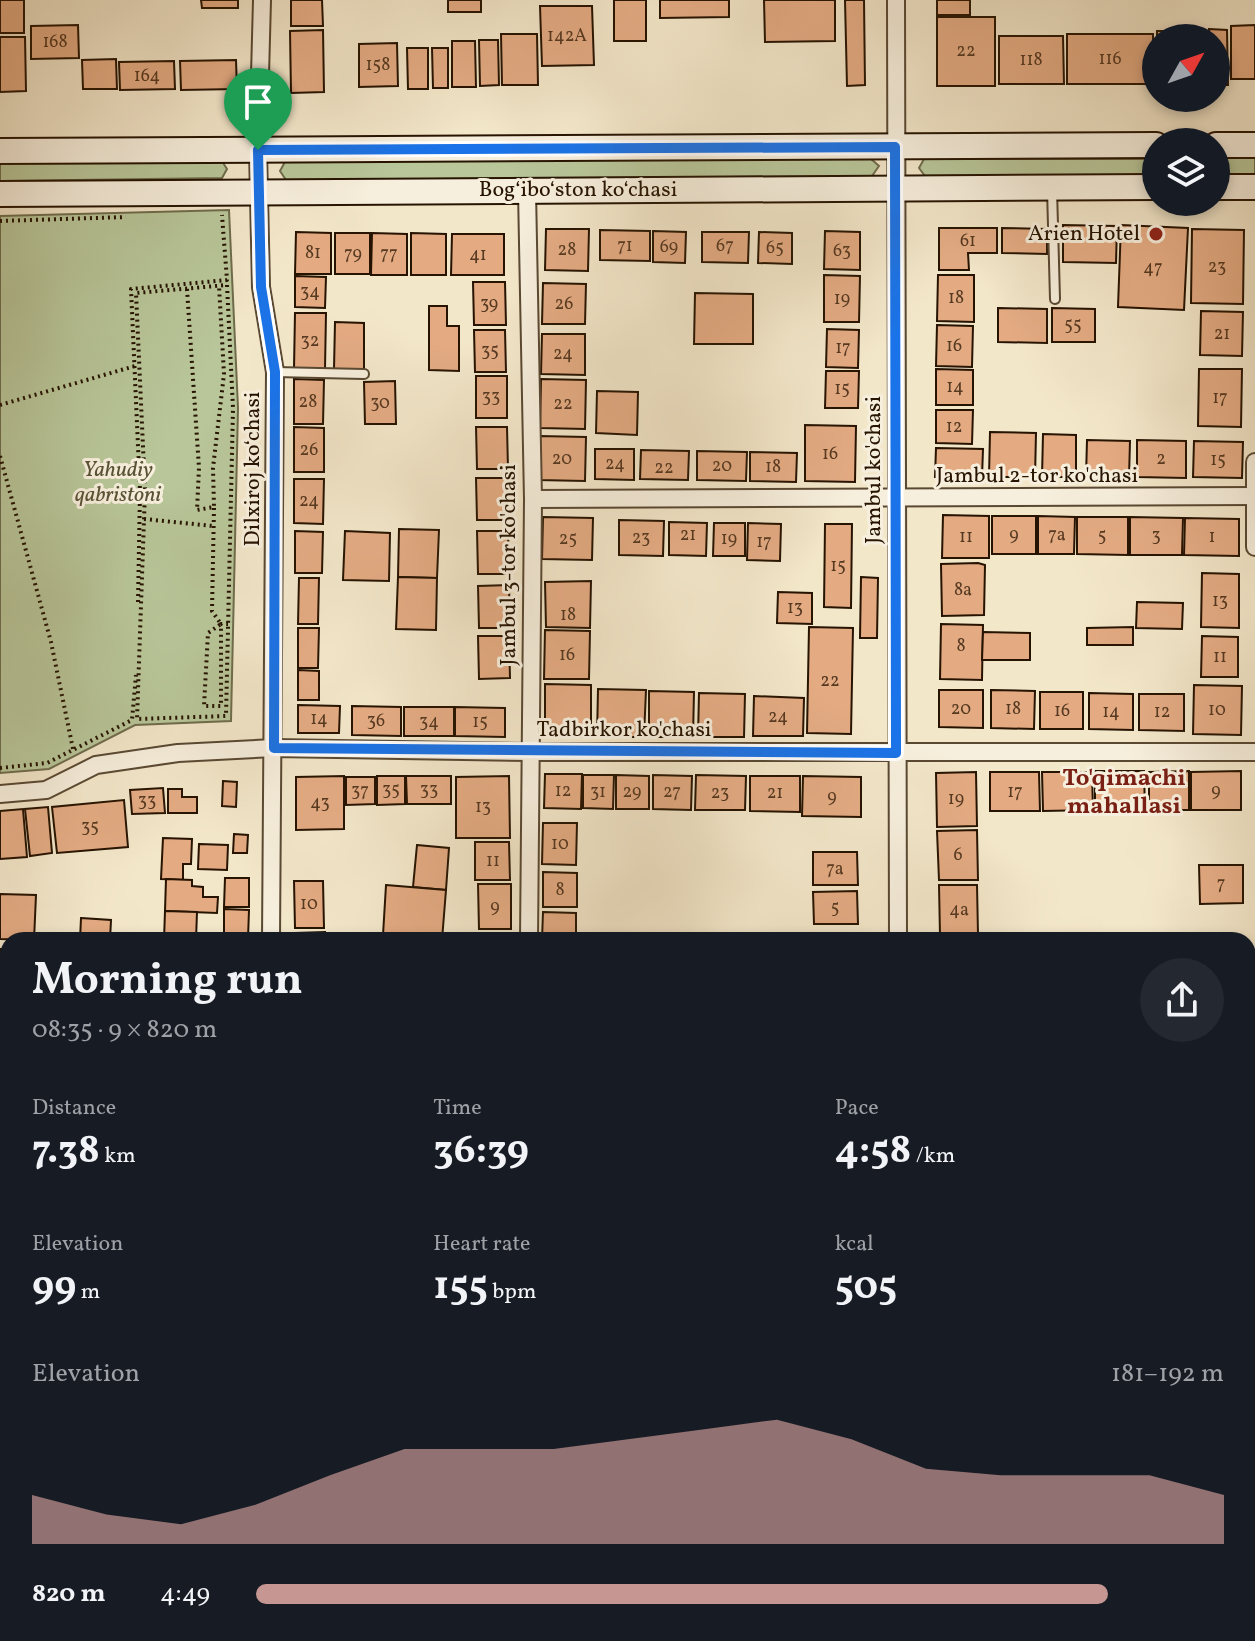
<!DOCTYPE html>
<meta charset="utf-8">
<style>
body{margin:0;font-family:Vollkorn,serif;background:#242831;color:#f1f3f6;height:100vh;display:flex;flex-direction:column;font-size:30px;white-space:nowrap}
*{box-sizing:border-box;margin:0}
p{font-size:26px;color:#9ea1a6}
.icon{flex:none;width:44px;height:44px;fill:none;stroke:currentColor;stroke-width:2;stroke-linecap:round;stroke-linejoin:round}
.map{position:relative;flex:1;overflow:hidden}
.drawer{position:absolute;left:0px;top:932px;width:1256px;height:710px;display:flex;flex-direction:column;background:#171b24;border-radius:24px 24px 0 0;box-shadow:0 4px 12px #0003}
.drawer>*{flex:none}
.needle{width:52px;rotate:50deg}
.tools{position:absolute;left:1142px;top:24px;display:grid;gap:16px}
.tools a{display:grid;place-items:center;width:88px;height:88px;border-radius:50%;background:#171b24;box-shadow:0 4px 12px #0003;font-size:40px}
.pin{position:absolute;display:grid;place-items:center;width:68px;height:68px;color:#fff;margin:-82px -34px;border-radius:50% 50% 50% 0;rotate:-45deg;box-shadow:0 0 8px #0007}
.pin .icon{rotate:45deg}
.round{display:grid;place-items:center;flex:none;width:84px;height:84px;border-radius:42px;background:#242831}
.overview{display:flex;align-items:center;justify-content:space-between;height:136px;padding:0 32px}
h1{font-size:44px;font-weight:700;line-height:60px}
.figures{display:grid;grid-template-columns:repeat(3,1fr);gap:12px;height:136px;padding:8px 32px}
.figures div{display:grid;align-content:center}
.figures b{font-size:40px;font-weight:700}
.figures small{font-size:22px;font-weight:400}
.figures p{font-size:22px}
.chart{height:224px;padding:16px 32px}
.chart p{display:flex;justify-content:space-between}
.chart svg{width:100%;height:144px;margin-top:8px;fill:#c59692;opacity:.7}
ul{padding:0 32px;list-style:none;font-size:26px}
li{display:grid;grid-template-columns:128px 96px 1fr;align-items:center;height:60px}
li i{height:20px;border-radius:10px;background:#c59692}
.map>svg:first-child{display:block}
.green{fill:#b8c699;stroke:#6f6c4c;stroke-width:2}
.building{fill:#e4ab83;stroke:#261300;stroke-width:2}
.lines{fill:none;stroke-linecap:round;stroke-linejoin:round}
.lane-casing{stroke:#594832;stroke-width:12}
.street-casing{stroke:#594832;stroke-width:20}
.secondary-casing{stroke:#261300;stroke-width:28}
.primary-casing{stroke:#261300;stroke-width:30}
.path{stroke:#261300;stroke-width:4;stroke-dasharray:2 4;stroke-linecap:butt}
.lane{stroke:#f7efdd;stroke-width:8}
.street{stroke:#f7efdd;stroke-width:16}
.secondary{stroke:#f7efdd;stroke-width:24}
.primary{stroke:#eac485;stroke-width:26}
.route-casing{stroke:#fff;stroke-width:16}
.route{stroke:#1a73e8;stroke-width:10}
.poi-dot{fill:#8f2418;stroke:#f7efdd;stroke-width:3}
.labels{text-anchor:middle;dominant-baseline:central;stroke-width:6;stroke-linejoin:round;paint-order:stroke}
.number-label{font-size:18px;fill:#563921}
.street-label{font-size:22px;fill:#261300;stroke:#f7efdd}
.poi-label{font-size:22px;fill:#261300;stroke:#f7efdd;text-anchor:end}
.park-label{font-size:22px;font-style:italic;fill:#595236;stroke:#f7efdd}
.neighbourhood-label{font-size:24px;font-weight:bold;fill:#7a1f14;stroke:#f7efdd}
</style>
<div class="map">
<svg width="1255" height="1641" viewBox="0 0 1255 1641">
<rect width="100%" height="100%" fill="#f3e7ca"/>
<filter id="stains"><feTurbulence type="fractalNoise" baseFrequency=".0025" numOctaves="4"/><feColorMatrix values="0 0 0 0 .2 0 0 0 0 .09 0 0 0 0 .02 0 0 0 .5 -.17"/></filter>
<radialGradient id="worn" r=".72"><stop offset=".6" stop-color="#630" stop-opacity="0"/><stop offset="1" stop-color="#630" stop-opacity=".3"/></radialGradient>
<g class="green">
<path d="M220,158l7,11 -5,9 -222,3v-21z"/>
<path d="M870,158l9,8 -7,10 -586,4 -6,-9 6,-11z"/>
<rect x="1216" y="158" width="39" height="16"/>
<path d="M924,159h232v16l-231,1 -6,-8z"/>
<path d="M229,210l9,198 -7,313 -96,4 -86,44 -49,4v-557z"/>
</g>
<g class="building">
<rect x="0" y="0" width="24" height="33"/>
<path d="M201,0h37v8h-36z"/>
<path d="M291,0h31l1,26h-32z"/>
<rect x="448" y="0" width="33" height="12"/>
<rect x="614" y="0" width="32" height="41"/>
<path d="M660,0h69v17l-69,1z"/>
<path d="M764,0h71v41l-70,1z"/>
<path d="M845,0h19l1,85 -18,1z"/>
<rect x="937" y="0" width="33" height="15"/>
<path d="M540,6h52l2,59 -52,1z"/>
<rect x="937" y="17" width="58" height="69"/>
<path d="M78,25l1,33 -48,1v-33z"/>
<path d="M1255,25v54h-24v-53z"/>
<path d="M1209,29l18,1 1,55h-12v-47h-7z"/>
<path d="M323,30l1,62 -33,1 -1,-62z"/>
<rect x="1157" y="31" width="48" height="7"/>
<path d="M501,34h36l1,51h-36z"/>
<rect x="1067" y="34" width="86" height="50"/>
<path d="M999,36h64l1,48h-65z"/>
<path d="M0,37h25l1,54 -26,1z"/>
<path d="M479,40h19l1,45 -19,1z"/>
<path d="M452,41h23l1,46h-24z"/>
<path d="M397,43l1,43 -39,1v-43z"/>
<path d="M407,48h21v41h-20z"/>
<path d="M432,48h16v40h-15z"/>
<path d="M116,59l1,30h-34l-1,-29z"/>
<path d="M236,60l1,29 -56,1 -1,-29z"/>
<path d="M174,61l1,28 -55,1 -1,-28z"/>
<path d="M1063,225l54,1 -1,37 -53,-1z"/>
<path d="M1121,225l67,3 -4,82 -66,-3z"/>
<path d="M939,228h58v25h-29l1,17h-30z"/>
<path d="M1002,228l45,1v25l-45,-1z"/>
<path d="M546,229h43l-1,42 -43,-1z"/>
<path d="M1192,229l52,1 -1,74 -52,-1z"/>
<path d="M600,230l50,1v30l-50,-1z"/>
<path d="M653,231l33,1 -1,31 -32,-1z"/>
<path d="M825,231l35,1v38l-36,-1z"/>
<path d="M296,232l35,1v41h-36z"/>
<path d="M702,232h47l-1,31 -46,-1z"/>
<path d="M759,232l33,1v31l-34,-1z"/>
<rect x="335" y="233" width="35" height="41"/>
<path d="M372,233l35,1v41h-36z"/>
<path d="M411,233l35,1v41h-35z"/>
<path d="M452,234h52v41h-53z"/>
<path d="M824,275l36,1 -1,46h-35z"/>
<path d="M938,275h36v47l-37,-1z"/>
<path d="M295,276l31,1 -1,31 -30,-1z"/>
<path d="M473,282h32l1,43h-32z"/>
<path d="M543,283l43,1 -1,40h-43z"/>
<path d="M695,293l58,1v50h-59z"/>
<path d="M429,306h18v20h12v45l-30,-1z"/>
<path d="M998,308l49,1v34l-49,-1z"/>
<path d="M1052,308l43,1v33h-43z"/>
<path d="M1201,311l42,1 -1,44 -42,-1z"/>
<path d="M295,313h31l-1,56h-31z"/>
<path d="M335,322l29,1v46h-30z"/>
<path d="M937,325l36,1 -1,41 -36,-1z"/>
<path d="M827,329l32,1 -1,38 -32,-1z"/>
<path d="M474,330h31l1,42h-31z"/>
<path d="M542,334h43v41l-44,-1z"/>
<path d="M936,369l37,1v35h-37z"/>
<path d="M1199,369h43l-1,58 -43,-1z"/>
<path d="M826,371h33l-1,37h-33z"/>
<rect x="476" y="376" width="31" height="42"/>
<path d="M294,379l30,1 -1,44h-29z"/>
<path d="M541,379l45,1 -1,49 -45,-1z"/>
<path d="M395,381l1,43h-31l-1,-42z"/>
<path d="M597,391l41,1 -1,43 -41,-2z"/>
<path d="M936,410h37l-1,34 -36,-1z"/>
<path d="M805,425l51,1 -1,56 -50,-1z"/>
<path d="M294,427l30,1v44h-30z"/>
<path d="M476,427h31l1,42h-31z"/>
<path d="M990,432l46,1 -1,44h-46z"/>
<path d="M1043,434l33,1v42h-34z"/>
<path d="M539,436l47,1 -1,44 -47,-1z"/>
<path d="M1087,440l43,1 -1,37 -43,-1z"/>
<path d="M1137,440l49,1v37l-49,-1z"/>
<path d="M1194,441l49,1 -1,36 -49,-1z"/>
<path d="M936,448l47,1 -1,29 -47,-1z"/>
<path d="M595,449h39v31l-39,-1z"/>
<path d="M641,450l48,1 -1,29 -48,-1z"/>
<path d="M697,451l50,1 -1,29 -49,-1z"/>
<path d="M750,452l47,1 -1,29 -46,-1z"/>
<path d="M476,478h32v42h-31z"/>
<path d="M294,479h30l-1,45 -29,-1z"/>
<path d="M943,515l46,1v42h-47z"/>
<rect x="992" y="516" width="44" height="38"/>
<path d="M1038,516l37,1 -1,37h-36z"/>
<path d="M543,517l50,1 -1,42 -50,-1z"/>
<path d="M1077,517h51v38l-51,-1z"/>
<path d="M1130,517l53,1 -1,37h-52z"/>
<path d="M1185,518l54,1v37l-55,-1z"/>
<path d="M619,520l45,1 -1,35 -44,-1z"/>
<path d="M669,522l38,1 -1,33 -37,-1z"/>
<path d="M714,523h31v33h-32z"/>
<path d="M748,523l33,1 -1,37 -33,-1z"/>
<path d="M825,524h27l-1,84 -27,-1z"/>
<path d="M399,529l40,1 -2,48 -39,-1z"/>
<path d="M295,531l28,1 -1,41h-27z"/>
<path d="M345,531l45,2 -1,48 -46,-1z"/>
<path d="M477,531h31l1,43h-31z"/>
<path d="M978,563l7,2 -1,50 -42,1 -1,-52z"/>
<path d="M1202,573l37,1v54l-38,-1z"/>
<path d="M398,577l39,1 -1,52 -40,-1z"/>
<path d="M861,577l17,1 -1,60h-17z"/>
<path d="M299,578h20l-1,46h-20z"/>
<path d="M591,581l-1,47 -44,-1 -1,-45z"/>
<path d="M509,585l1,43h-31l-1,-42z"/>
<path d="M778,592l34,1v31l-35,-1z"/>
<path d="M1137,602l46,1 -1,26 -46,-1z"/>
<path d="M941,624l42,1 -1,55 -42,-1z"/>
<path d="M809,627l44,1 -2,106 -44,-1z"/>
<path d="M1133,627v18h-46v-17z"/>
<path d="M298,628h21l-1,40h-20z"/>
<path d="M545,630l45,1 -1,48h-45z"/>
<path d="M983,632l47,1v27h-48z"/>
<path d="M478,636h31l1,42 -31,1z"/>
<path d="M1202,636l36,1v40h-37z"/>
<path d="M298,670l21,1v29h-21z"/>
<path d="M545,684l46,1v52l-46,-1z"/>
<path d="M1194,685l48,1 -1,49 -48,-1z"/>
<path d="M598,689l48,1 -2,47h-47z"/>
<path d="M939,690h44v38l-44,-1z"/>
<path d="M991,690l44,1 -1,38 -43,-1z"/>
<path d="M649,691l45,1 -1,45h-44z"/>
<rect x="1040" y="692" width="43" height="37"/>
<path d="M699,693l46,1 -1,43h-46z"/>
<path d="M1089,693l44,1v36l-44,-1z"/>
<path d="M1139,694h45v37l-45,-1z"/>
<path d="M754,696l50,2 -1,38h-50z"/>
<path d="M298,705l42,1 -1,27h-41z"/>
<path d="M352,706l49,1v29l-49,-1z"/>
<rect x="404" y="707" width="50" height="29"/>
<path d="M455,707l50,1v29l-50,-1z"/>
<path d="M1095,771h49l1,39h-50z"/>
<path d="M1189,771v39h-40v-38z"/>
<path d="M1241,771v39h-50v-38z"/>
<path d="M976,772l1,54 -40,1 -1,-54z"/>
<path d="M990,772h49l1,39h-50z"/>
<path d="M1042,772h50l1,38 -50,1z"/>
<path d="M545,774h37l-1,35 -37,-1z"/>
<path d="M583,775h31l-1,34 -30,-1z"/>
<path d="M616,775l33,1v33h-33z"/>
<path d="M653,775l39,1 -1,34 -38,-1z"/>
<path d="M696,775l50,1 -1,34h-50z"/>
<path d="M344,776v53l-48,1v-53z"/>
<path d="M377,776h28v28l-28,1z"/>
<path d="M406,776h45v28h-44z"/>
<path d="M509,776l1,62h-54v-61z"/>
<path d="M750,776h50v36l-50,-1z"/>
<path d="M803,776l58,1v40l-59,-1z"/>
<path d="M346,777h29v27l-29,1z"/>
<path d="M223,781l14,1 -1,25 -14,-1z"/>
<path d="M163,788l2,25 -33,1 -2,-24z"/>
<path d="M168,789h14v8h15v16h-29z"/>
<path d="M124,800l4,47 -71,6 -5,-46z"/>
<path d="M48,807l4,46 -22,3 -5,-47z"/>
<path d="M23,809l4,48 -27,2v-48z"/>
<path d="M543,823h34l-1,42 -34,-1z"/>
<path d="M977,830l1,50h-39l-2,-49z"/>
<path d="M234,834l14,1 -1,18h-14z"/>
<path d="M163,838l29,1 -1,25h-8v16l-22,-1z"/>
<path d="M475,842h34l1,38h-35z"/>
<path d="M199,844l29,1 -1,25 -29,-1z"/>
<path d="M417,845l32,3 -3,42 -33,-3z"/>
<path d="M813,852h44l1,33h-45z"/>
<path d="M1199,865h44v38l-43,1z"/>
<path d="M543,872l34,1v34h-34z"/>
<path d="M225,878h24v29h-25z"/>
<path d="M166,879l26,1v6l11,1v10h15l-1,16 -52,-2z"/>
<path d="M294,881h29l1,47h-29z"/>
<path d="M478,884h33v45h-32z"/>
<path d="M386,885l60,5 -4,50 -59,-5z"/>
<path d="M939,885h38l1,49 -38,1z"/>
<path d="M857,891l1,33h-44l-1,-32z"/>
<path d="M0,894l36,1 -2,45 -34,-1z"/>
<path d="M224,909l25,1 -1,29 -24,-1z"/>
<path d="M165,911l32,1 -1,28h-32z"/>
<path d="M543,912l33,1v27h-34z"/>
<path d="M81,918l30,2 -1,20h-30z"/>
<path d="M325,932v8h-30v-7z"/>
<rect x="479" y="933" width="32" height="7"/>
<rect x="0" y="949" width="8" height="39"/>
<rect x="0" y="1038" width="8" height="18"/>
<rect x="0" y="1108" width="8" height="47"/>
<rect x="0" y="1249" width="8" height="43"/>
<rect x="0" y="1476" width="8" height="44"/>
<rect x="1248" y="1480" width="7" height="35"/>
<path d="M1248,1557h7v59l-7,-1z"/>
<rect x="342" y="1634" width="47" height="7"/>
<rect x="773" y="1634" width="349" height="7"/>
<path d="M27,1640l169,1h-169z"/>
</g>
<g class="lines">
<g class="lane-casing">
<g id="lane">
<path d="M1052,189l3,110"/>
<path d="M275,372l89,2"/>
<path d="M0,1079h8"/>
<path d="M1248,1380h7"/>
<path d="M0,1383h8"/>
<path d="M1248,1391h7"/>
<path d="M0,1394h8"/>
</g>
</g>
<g class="street-casing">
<g id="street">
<path d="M262,0l-4,150 3,137 14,85 -4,568"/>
<path d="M896,0l2,940"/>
<path d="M527,191l6,308 -4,441"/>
<path d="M1255,462v85"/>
<path d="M533,499l721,-3"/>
<path d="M0,794l46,-4 50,-25 82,-12 96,-5 256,4h725"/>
<path d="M1248,1007h7"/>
</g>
</g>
<g class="secondary-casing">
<g id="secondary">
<path d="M1216,145h39"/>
<path d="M0,151l1156,-6"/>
<path d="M1216,187h39"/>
<path d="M0,194l1156,-7"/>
</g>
</g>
<g class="primary-casing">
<g id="primary">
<path d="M1248,1354h7"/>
<path d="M0,1356h8"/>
<path d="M1248,1415h7"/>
<path d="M0,1424h8"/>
</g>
</g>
<g class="path">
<path d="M0,221l126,-4"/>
<path d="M227,285l6,123 -7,308 -89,3 8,-228 -9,-198z"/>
<path d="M187,289l12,179 -2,42 17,-3 -1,-39 11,-94 -5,-88"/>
<path d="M0,405l135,-39"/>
<path d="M0,456l51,186 22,107"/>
<path d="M214,508l-2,103 9,13 -13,9 -4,73h17v-82h7"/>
<path d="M144,519l69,7"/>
<path d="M138,602l2,-111 -9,-202 96,-9 -5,-65"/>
<path d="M0,768l47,-5 85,-43 4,-45"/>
<path d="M1248,1319h7"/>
<path d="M0,1321h8"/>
<path d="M0,1462h8"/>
<path d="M1248,1466h7"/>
</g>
<use href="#lane" class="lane"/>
<use href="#street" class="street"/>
<use href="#secondary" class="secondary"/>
<use href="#primary" class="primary"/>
</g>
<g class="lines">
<g class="route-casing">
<path id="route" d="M895,147l1,606 -622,-5 1,-376 -14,-85 -3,-137z"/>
</g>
<use href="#route" class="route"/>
</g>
<circle class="poi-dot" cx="1156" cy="234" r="8"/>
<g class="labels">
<g class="number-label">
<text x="567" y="36">142A</text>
<text x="55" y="42">168</text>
<text x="966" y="51">22</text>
<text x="1110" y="59">116</text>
<text x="1031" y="60">118</text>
<text x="378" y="65">158</text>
<text x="147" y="76">164</text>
<text x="968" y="241">61</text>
<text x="625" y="246">71</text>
<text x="725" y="246">67</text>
<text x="669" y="247">69</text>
<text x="775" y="248">65</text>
<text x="567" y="250">28</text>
<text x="842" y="251">63</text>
<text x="313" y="253">81</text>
<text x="353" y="254">79</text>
<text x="389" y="254">77</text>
<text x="478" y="255">41</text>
<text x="1217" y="267">23</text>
<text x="1153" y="268">47</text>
<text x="310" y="292">34</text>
<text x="956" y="298">18</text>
<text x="842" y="299">19</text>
<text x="489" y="304">39</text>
<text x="564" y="304">26</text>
<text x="1073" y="325">55</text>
<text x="1222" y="334">21</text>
<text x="310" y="341">32</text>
<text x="954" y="346">16</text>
<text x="843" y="348">17</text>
<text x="490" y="351">35</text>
<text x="563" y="354">24</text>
<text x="955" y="387">14</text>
<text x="842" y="389">15</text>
<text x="491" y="397">33</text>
<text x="1220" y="398">17</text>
<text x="308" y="402">28</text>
<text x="380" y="403">30</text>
<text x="563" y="404">22</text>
<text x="954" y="427">12</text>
<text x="309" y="450">26</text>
<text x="830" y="454">16</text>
<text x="562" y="459">20</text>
<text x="1161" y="459">2</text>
<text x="1218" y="460">15</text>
<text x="615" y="464">24</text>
<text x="722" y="466">20</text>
<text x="773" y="467">18</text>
<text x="664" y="468">22</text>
<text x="309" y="501">24</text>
<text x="688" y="535">21</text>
<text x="1014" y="535">9</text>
<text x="1057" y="535">7a</text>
<text x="1102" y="536">5</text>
<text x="1156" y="536">3</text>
<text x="966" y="537">11</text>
<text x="1212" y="537">1</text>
<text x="641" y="538">23</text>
<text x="568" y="539">25</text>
<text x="729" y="539">19</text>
<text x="764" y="542">17</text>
<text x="838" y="566">15</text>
<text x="963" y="590">8a</text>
<text x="1220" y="601">13</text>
<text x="795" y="608">13</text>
<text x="568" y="615">18</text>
<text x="961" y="646">8</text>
<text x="567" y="655">16</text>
<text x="1220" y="657">11</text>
<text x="830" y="681">22</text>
<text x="961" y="709">20</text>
<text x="1013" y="709">18</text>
<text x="1217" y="710">10</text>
<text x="1062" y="711">16</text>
<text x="1111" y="712">14</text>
<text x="1162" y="712">12</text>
<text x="778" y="717">24</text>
<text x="319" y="719">14</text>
<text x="376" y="721">36</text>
<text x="429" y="722">34</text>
<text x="480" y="722">15</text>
<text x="391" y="790">35</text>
<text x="429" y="790">33</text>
<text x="360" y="791">37</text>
<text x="563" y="791">12</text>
<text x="1216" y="791">9</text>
<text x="598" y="792">31</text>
<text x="632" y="792">29</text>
<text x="672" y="792">27</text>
<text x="1015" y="792">17</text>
<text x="720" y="793">23</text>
<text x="775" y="793">21</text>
<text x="832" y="797">9</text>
<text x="956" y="799">19</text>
<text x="147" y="801">33</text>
<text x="320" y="803">43</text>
<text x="483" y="807">13</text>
<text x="90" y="827">35</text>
<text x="560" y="844">10</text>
<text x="958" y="855">6</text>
<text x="493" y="861">11</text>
<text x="835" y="869">7a</text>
<text x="1221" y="884">7</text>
<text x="560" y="890">8</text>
<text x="309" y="904">10</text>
<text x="495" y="907">9</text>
<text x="835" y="908">5</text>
<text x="959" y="910">4a</text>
</g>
<g class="street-label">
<text x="578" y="190">Bogʻiboʻston koʻchasi</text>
<text transform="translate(253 469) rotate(-90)">Dilxiroj ko‘chasi</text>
<text transform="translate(874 470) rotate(-90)">Jambul ko'chasi</text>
<text x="1037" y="476">Jambul 2-tor ko'chasi</text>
<text transform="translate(509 565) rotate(-90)">Jambul 3-tor ko'chasi</text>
<text x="624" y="730">Tadbirkor ko'chasi</text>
</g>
<g class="poi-label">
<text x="1140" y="234">Arien Hotel</text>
</g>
<g class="park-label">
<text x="118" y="470">Yahudiy<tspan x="118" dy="25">qabristoni</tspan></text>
</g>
<g class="neighbourhood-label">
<text x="1124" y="779">To'qimachi<tspan x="1124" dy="28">mahallasi</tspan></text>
</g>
</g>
<rect width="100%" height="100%" filter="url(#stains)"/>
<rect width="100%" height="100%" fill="url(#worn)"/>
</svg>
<div class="tools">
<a><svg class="needle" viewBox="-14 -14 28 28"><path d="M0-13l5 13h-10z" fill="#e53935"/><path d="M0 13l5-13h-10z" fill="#9ea1a6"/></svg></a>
<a><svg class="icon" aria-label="layers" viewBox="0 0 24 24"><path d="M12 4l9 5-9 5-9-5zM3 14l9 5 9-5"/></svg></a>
</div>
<div class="pin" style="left:258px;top:150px;background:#1e9e55"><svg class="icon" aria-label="arrive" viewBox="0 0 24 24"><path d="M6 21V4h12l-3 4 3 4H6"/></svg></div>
<section class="drawer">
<div class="overview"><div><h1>Morning run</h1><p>08:35 · 9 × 820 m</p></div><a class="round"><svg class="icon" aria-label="share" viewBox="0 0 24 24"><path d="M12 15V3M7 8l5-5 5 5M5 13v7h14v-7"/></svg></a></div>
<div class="figures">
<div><p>Distance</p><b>7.38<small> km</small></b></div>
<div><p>Time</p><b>36:39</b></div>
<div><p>Pace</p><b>4:58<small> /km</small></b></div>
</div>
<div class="figures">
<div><p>Elevation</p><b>99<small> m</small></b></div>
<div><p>Heart rate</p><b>155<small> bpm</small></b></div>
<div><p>kcal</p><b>505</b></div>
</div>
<div class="chart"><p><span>Elevation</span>181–192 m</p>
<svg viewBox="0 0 160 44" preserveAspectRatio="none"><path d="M0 44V29L10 35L20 38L30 32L40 23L50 15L60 15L70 15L80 12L90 9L100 6L110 12L120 21L130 23L140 23L150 23L160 29V44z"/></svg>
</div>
<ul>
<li><b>820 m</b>4:49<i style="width:88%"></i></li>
</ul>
</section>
</div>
